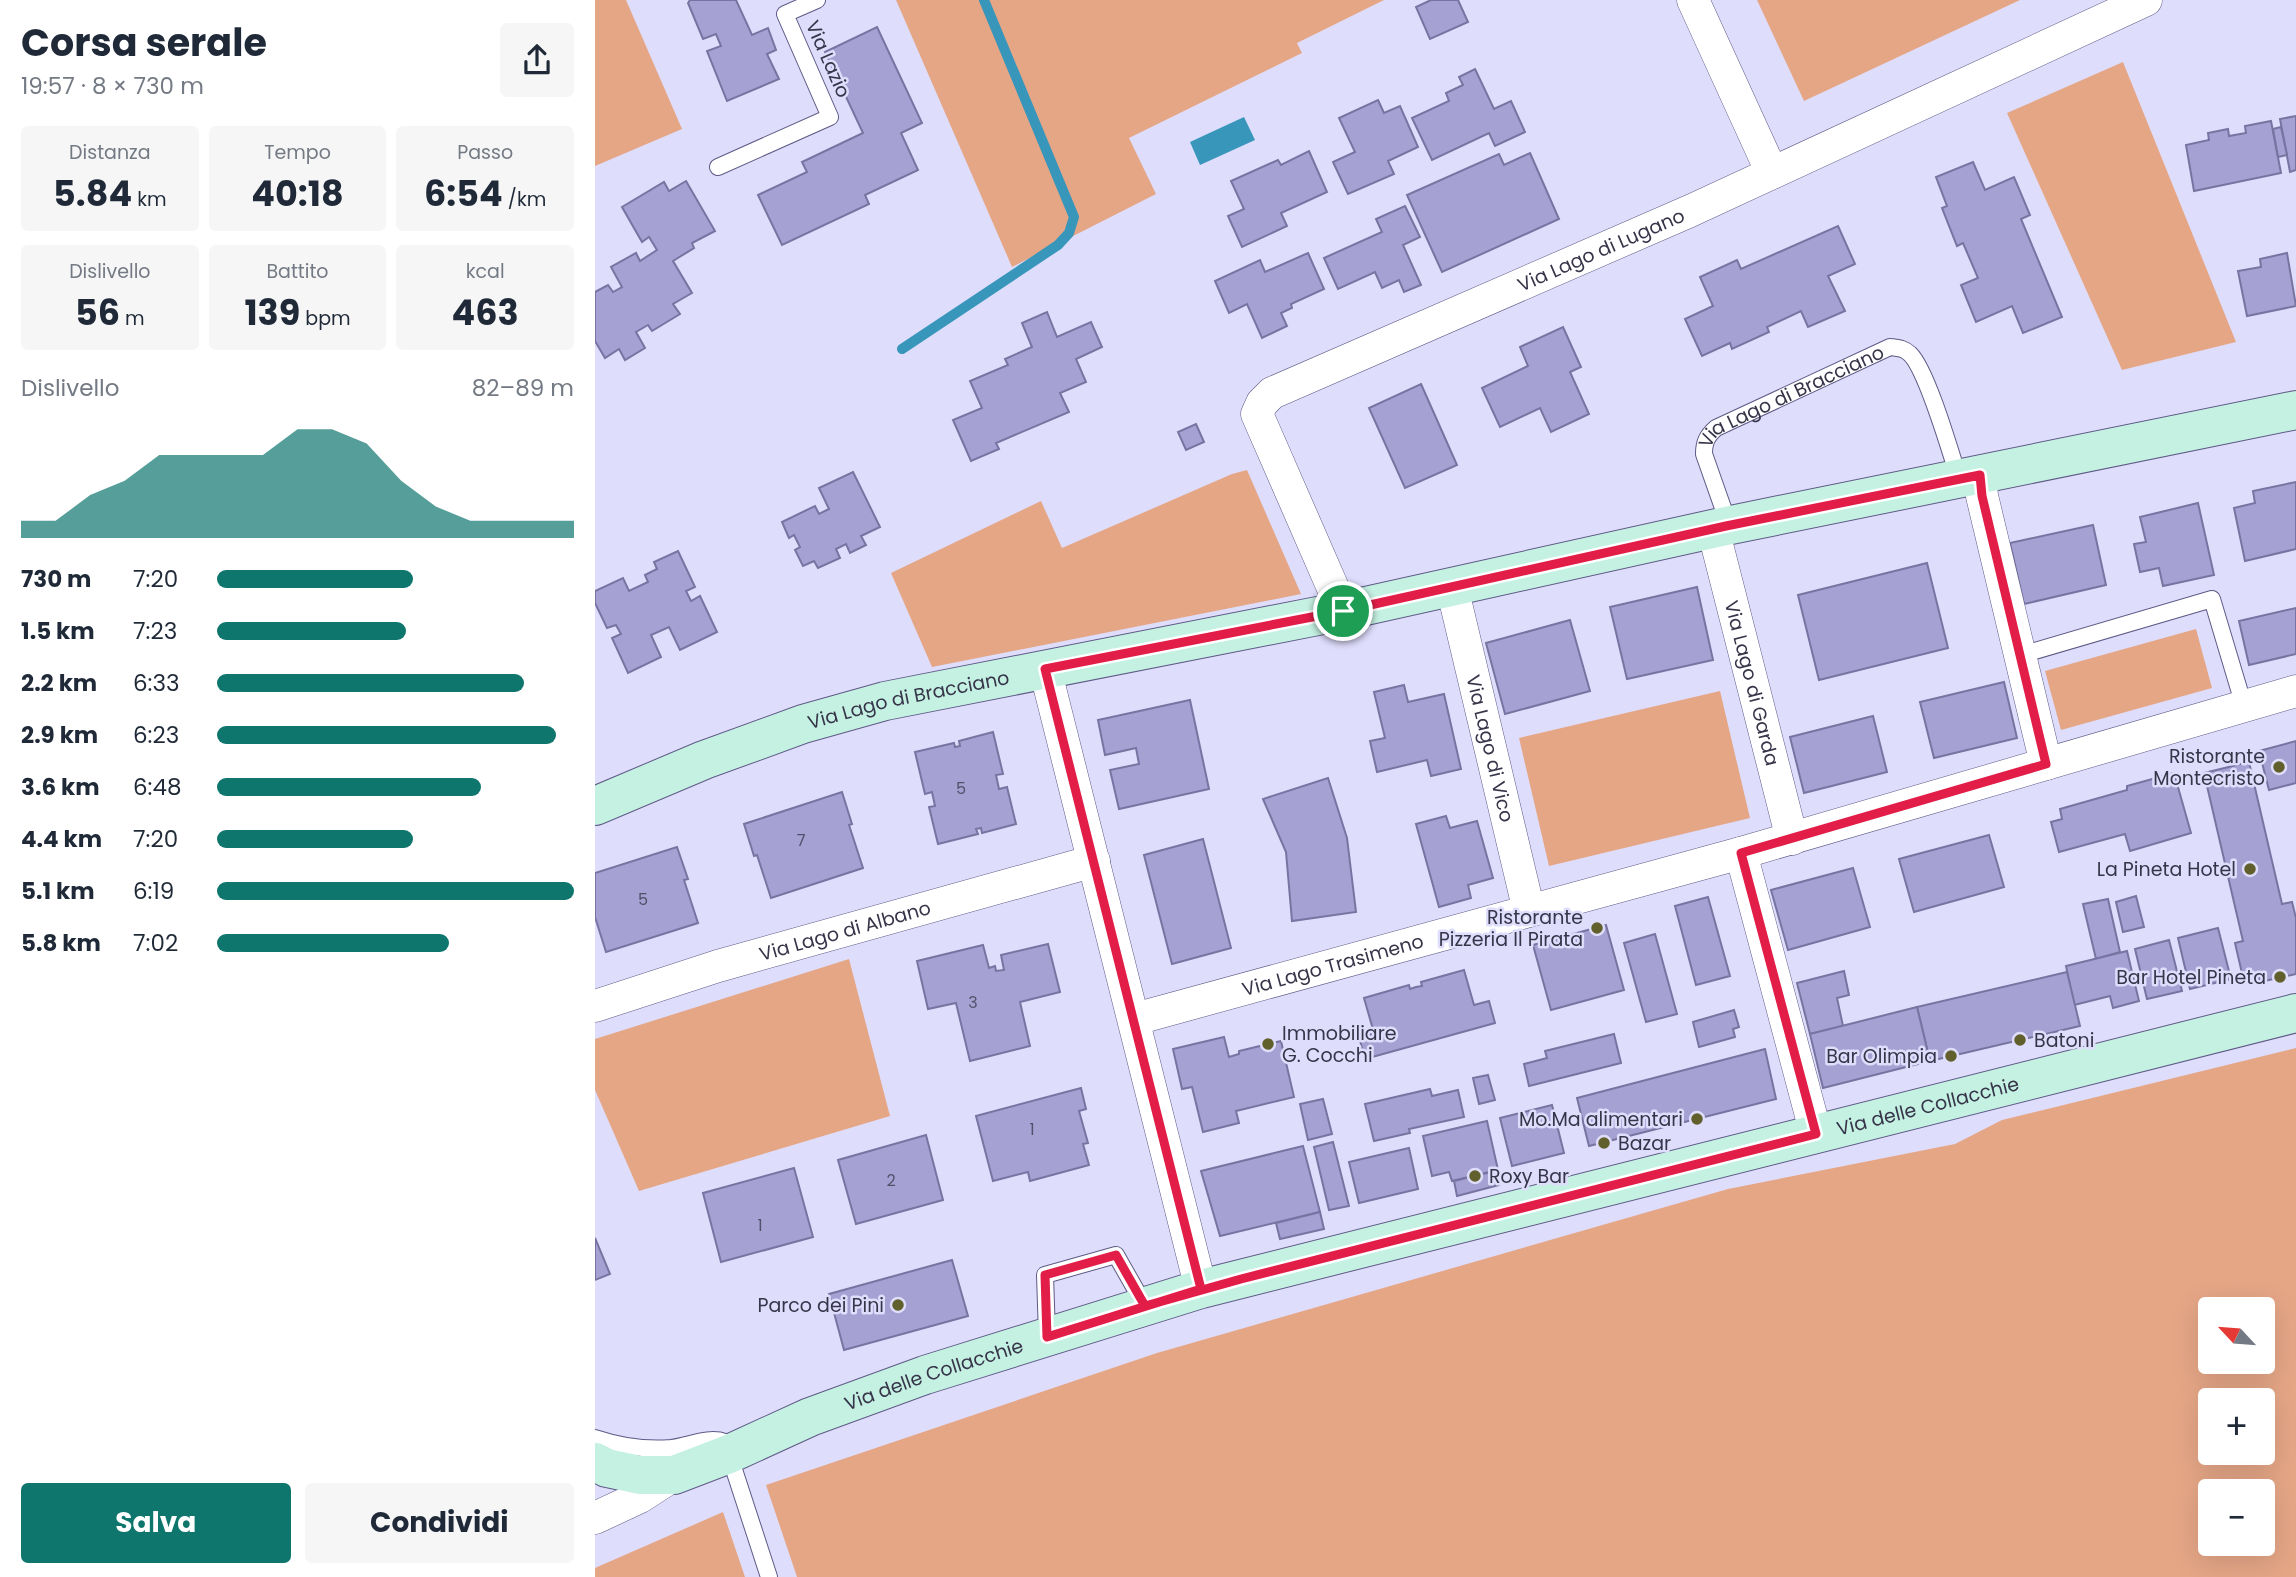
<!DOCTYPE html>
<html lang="it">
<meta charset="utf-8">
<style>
body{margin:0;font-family:Poppins,sans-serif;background:#f6f6f7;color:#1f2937;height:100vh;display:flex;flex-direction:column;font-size:26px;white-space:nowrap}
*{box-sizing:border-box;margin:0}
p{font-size:23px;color:#747a83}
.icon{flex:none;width:38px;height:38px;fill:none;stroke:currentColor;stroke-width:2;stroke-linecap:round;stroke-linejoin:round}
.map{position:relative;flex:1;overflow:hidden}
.panel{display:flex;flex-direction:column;background:#fff;width:595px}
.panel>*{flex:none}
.needle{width:46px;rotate:296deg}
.buttons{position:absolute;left:1603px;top:1297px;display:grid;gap:14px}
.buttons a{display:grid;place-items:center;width:77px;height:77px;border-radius:7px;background:#fff;box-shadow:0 7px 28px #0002;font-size:35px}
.pin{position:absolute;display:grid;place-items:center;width:60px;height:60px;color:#fff;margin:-30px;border:4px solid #fff;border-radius:50%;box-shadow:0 2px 7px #0007}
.round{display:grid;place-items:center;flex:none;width:74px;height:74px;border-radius:7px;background:#f6f6f7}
.head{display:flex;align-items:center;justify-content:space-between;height:119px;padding:0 21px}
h1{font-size:38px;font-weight:700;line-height:52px}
.metrics{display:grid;grid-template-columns:repeat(3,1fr);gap:10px;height:119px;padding:7px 21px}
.metrics div{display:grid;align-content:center;border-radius:7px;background:#f6f6f7;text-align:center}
.metrics b{font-size:35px;font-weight:700}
.metrics small{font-size:19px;font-weight:400}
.metrics p{font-size:19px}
.chart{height:196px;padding:14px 21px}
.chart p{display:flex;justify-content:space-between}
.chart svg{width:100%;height:126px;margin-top:7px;fill:#0f766e;opacity:.7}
.button{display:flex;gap:14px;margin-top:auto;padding:14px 21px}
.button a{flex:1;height:80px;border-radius:7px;background:#0f766e;color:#fff;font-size:28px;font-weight:700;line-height:80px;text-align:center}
.button a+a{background:#f6f6f7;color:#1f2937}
ul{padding:0 21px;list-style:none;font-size:23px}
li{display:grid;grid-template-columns:112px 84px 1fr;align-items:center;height:52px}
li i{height:18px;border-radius:9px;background:#0f766e}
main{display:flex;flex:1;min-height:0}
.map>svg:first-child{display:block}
.green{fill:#e5a686;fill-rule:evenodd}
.water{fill:#3996bb}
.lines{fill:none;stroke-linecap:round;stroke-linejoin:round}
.stream{stroke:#3996bb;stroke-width:10}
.building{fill:#a5a1d2;stroke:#7874a2;stroke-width:2}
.service-casing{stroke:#5e5a86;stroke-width:18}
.minor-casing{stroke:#5e5a86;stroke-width:33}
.secondary-casing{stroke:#5e5a86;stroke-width:40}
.service{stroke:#fff;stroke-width:16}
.minor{stroke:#fff;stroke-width:32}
.secondary{stroke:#c5f1e3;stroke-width:38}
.route-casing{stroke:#fff;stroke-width:14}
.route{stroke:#e11d48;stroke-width:9}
.poi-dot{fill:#61602d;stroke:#dfddfc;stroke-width:2.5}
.labels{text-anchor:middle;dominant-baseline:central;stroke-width:5;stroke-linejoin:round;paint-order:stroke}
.number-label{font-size:16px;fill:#52506b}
.street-label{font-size:19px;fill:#363549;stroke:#dfddfc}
.poi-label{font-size:19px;fill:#363549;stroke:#dfddfc;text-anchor:end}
</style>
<main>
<section class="panel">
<div class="head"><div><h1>Corsa serale</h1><p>19:57 · 8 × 730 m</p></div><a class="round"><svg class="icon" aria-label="share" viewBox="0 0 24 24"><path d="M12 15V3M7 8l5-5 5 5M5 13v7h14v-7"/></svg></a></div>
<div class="metrics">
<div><p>Distanza</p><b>5.84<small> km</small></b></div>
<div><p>Tempo</p><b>40:18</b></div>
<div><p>Passo</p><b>6:54<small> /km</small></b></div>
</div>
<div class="metrics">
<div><p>Dislivello</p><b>56<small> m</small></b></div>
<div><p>Battito</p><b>139<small> bpm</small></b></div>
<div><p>kcal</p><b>463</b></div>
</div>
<div class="chart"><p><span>Dislivello</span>82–89 m</p>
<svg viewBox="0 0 160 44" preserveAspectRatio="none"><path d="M0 44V38L10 38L20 29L30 24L40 15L50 15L60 15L70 15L80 6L90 6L100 11L110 24L120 33L130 38L140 38L150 38L160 38V44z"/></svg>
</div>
<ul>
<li><b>730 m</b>7:20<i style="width:55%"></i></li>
<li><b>1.5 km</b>7:23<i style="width:53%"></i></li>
<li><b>2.2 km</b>6:33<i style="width:86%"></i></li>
<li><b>2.9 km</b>6:23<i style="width:95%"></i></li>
<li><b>3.6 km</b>6:48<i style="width:74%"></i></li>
<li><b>4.4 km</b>7:20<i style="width:55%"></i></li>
<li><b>5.1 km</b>6:19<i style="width:100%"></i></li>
<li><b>5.8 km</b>7:02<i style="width:65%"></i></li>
</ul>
<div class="button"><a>Salva</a><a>Condividi</a></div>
</section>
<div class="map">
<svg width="1701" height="1577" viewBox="0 0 1701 1577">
<rect width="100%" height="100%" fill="#dfddfc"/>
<g class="green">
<path d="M0,0h31l56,129 -87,37z"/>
<path d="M301,0h488l-87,43 5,10 -173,85 27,56 -144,73z"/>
<path d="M1162,0h263l-216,101z"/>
<path d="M1528,62l113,280 -114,28 -115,-257z"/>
<path d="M652,470l54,124 -369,73 -41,-94 150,-72 21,47 170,-74z"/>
<path d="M1601,629l16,59 -151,42 -16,-59z"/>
<path d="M1125,691l30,127 -201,48 -30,-128z"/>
<path d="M254,959l41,157 -251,75 -44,-101v-51z"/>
<path d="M1701,1048v529h-1499l-31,-92 391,-132 571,-164 227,-45 47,-24zM1615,1309h53v53h-53zM1615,1400h53v52h-53zM1615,1491h53v53h-53z"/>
<path d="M128,1512l22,65h-150v-9z"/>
</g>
<path class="water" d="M649,117l11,23 -55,25 -10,-23z"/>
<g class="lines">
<path class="stream" d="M307,349l156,-104 11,-12 5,-16 -90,-217"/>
</g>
<g class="building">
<path d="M95,0h46l16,35 16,-7 8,22 -9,4 12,25 -52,22 -20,-50 14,-5 -5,-12 -13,5 -15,-36z"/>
<path d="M836,0h27l10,22 -38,17 -14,-32z"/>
<path d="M282,27l45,96 -21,10 17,37 -53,25 4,9 -87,41 -24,-50 49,-23 -5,-10 61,-29 -38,-81z"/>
<path d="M880,69l19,40 17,-8 14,31 -30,14 -6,-13 -57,27 -20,-42 37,-17 -3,-8 17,-8 -4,-8z"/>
<path d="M783,100l6,13 16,-7 18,41 -30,14 6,13 -46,20 -15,-32 22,-10 -16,-34z"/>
<path d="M1701,116v54l-6,2 -10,-53z"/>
<path d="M1676,121l10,52 -87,18 -8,-46 23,-5 -1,-7 20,-4 1,7 17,-3 -1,-7z"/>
<path d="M1686,127l6,28 -9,2 -5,-28z"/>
<path d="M714,151l18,41 -46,21 6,13 -45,21 -14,-31 16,-7 -13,-28 47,-21 3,5z"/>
<path d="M935,153l29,66 -117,53 -35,-77 92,-41 5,11z"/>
<path d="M1378,162l12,28 29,-13 16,38 -9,4 41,98 -39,16 -11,-27 -36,16 -15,-37 17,-7 -15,-35 -6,3 -15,-38 5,-2 -11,-29z"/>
<path d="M91,181l29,50 -23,12 2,5 -21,13 19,32 -19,11 7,10 -28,17 -4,-6 -12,7 9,16 -20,12 -6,-11 -14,9 -10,-17v-49l13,-7 5,7 9,-5 -11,-20 25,-14 4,8 17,-11 -8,-13 -7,5 -20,-35 42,-25 5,9z"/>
<path d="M810,206l15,31 -17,8 18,40 -17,7 -5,-12 -17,8 -7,-16 -37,17 -14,-31 58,-26 -6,-13z"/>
<path d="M1243,226l17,38 -27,12 17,35 -37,16 -7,-16 -34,16 2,5 -37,17 -2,-6 -28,13 -17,-37 28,-13 -13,-29 37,-17 4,9z"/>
<path d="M713,253l16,36 -33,15 1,4 -11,5 6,13 -25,12 -15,-34 -18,9 -14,-32 45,-21 5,12z"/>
<path d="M1692,253l9,53 -49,10 -9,-45 23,-4 -1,-8z"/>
<path d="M452,312l10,25 34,-15 11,25 -26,12 10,23 -26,11 9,19 -73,31 3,6 -28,12 -18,-41 29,-12 -12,-27 38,-16 -3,-6 27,-12 -10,-24z"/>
<path d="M968,327l18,40 -11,5 19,42 -38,18 -11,-24 -40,19 -18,-39 46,-22 -8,-19z"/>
<path d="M826,384l36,81 -52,23 -36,-80z"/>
<path d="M601,424l8,18 -18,8 -8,-18z"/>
<path d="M258,472l27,55 -19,9 5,9 -16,8 -4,-9 -10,5 4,9 -22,10 -4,-7 -11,5 -8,-16 5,-3 -6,-12 -5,3 -7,-16 33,-16 4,8 10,-5 -10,-21z"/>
<path d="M1701,482v67l-51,12 -11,-53 21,-5 -2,-12z"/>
<path d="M1603,503l16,72 -51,11 -4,-18 -19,4 -6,-28 12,-2 -6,-25z"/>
<path d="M1498,525l13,60 -82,19 -14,-61z"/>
<path d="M83,551l17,36 -9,4 5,10 9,-5 17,36 -37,18 -11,-23 -18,8 10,22 -33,16 -16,-35 9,-4 -5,-9 -9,3 -12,-25v-12l28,-13 6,13 19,-9 -3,-7 12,-6 -3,-7z"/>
<path d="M1332,563l21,85 -129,32 -21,-85z"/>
<path d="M1102,587l16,73 -86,19 -17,-72z"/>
<path d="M1701,608v46l-47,11 -10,-44z"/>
<path d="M975,620l20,71 -85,23 -19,-71z"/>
<path d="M1409,682l13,56 -83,20 -14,-56z"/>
<path d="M809,685l4,17 36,-8 17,75 -30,7 -4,-16 -50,12 -7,-31 15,-3 -11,-46z"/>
<path d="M595,700l19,89 -90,20 -9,-39 29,-6 -3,-16 -31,7 -7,-35z"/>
<path d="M1278,716l14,56 -83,21 -14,-56z"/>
<path d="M398,732l10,42 -7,1 3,14 8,-2 9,37 -34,9 -1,-5 -5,1 2,5 -40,10 -9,-37 6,-1 -3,-14 -7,2 -10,-42 39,-9 1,4 5,-1 -1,-5z"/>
<path d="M1701,741v42l-27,7 -10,-39z"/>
<path d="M1654,762l33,142 10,-2 4,16v56l-36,8 -1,-4 -15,4 -9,-39 8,-2 -39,-168z"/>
<path d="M1579,773l17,60 -61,18 -5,-17 -66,18 -8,-30 11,-3 -2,-10 67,-19v-4z"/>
<path d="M733,778l19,60 9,74 -64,9 -6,-69 -23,-53z"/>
<path d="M247,792l10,32 -3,1 14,43 -92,30 -14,-43 -3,1 -10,-32z"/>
<path d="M851,816l4,12 27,-7 16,57 -25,7 3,13 -32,9 -23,-83z"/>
<path d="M1394,835l15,52 -90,25 -15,-53z"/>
<path d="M608,839l28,109 -59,16 -28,-109z"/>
<path d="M82,847l11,32 -4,1 14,43 -92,29 -11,-35v-44z"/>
<path d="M1258,868l17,59 -82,23 -17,-60z"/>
<path d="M1541,896l8,31 -21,5 -7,-30z"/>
<path d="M1113,897l22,79 -34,9 -21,-79z"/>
<path d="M1513,899l12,53 -24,7 -13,-55z"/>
<path d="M1011,925l18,65 -73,20 -18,-65z"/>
<path d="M1623,928l13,51 -41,10 -12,-51z"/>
<path d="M1060,934l22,80 -31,8 -22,-79z"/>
<path d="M1574,940l13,51 -35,8 -12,-50z"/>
<path d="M453,944l12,48 -40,10 10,44 -60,15 -14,-58 -28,6 -11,-48 66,-16 6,23 6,-2 1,5 8,-1 -3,-15z"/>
<path d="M1532,951l12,50 -26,7 -3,-12 -36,9 -8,-39z"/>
<path d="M869,970l10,35 15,-4 6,22 -130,36 -6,-22 15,-4 -10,-35 45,-13 1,4 6,-2 6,-1 -1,-4z"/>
<path d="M1249,971l5,24 -12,3 6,28 -33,8 -13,-51z"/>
<path d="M1472,972l13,54 -150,35 -13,-54z"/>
<path d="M1322,1007l13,54 -107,27 -13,-54z"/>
<path d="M1139,1010l5,17 -6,2 2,8 -36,10 -6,-25z"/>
<path d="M1019,1034l7,29 -92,23 -5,-22 23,-6 -2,-7z"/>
<path d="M629,1037l5,20 10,-3v-3l42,-10 13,56 -58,14 3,12 -36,9 -11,-45 -10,2 -9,-40z"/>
<path d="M1170,1049l11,50 -187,47 -12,-48z"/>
<path d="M893,1075l7,25 -16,4 -6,-26z"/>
<path d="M486,1088l5,21 -7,2 9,32 -5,1 6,21 -59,16 -2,-9 -35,9 -17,-65z"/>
<path d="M835,1089l2,7 26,-6 6,27 -55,12 1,4 -36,8 -9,-37z"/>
<path d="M728,1099l9,35 -24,6 -8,-36z"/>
<path d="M957,1105l12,48 -52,13 -12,-48z"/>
<path d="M892,1121l11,49 -46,11 -3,-9 -17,4 -9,-40z"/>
<path d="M331,1135l17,65 -87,24 -18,-64z"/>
<path d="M738,1142l16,64 -20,4 -15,-63z"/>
<path d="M708,1146l17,66 -100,24 -19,-65z"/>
<path d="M814,1148l9,41 -59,14 -10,-41z"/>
<path d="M199,1168l19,69 -92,25 -18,-69z"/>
<path d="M900,1171l4,14 -42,11 -3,-15z"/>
<path d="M725,1212l4,17 -44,10 -4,-16z"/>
<path d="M0,1238l15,36 -15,6z"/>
<path d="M357,1260l16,56 -124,34 -15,-56z"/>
</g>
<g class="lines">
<g class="service-casing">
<g id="service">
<path d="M123,167l112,-50 -45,-103 32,-14"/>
<path id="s1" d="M1131,526l-3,-18 -19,-54c0,-12 3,-18 12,-26l174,-81c8,1 14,1 20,7 17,16 41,100 49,125"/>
<path d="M1426,655l191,-56 32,107"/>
<path d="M452,1335l-2,-60 71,-20 29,51"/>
<path d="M0,1438c24,8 51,12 76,10 18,-2 37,-12 54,-6l44,135"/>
</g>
</g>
<g class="minor-casing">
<g id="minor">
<path d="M1098,0l79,173"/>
<path d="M1385,476l2,20 64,268"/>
<path id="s2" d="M1118,529l79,310"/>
<path id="s3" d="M857,587l77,324"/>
<path id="s4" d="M748,611l-86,-197 5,-11 10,-10 418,-182 456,-211"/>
<path d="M450,669l156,620"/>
<path d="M1146,853l75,281"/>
<path id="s5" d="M0,1006l123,-40 376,-105"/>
<path id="s6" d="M540,1019l606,-166 555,-162"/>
<path d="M0,1518l45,-21 34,-22"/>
</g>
</g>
<g class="secondary-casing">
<g id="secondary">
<path id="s7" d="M0,806l109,-46 99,-36 82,-23 458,-90 383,-85 570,-116"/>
<path id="s8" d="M0,1462l12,6 33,7h34l55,-21 81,-37 115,-42 276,-86 1095,-276"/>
</g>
</g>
<use href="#service" class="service"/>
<use href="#minor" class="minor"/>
<use href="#secondary" class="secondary"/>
</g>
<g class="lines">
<g class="route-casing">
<path id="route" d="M748,611l-298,58 156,620 -154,48 -2,-62 71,-20 29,51 96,-27 575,-145 -75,-281 305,-89 -64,-268 -2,-21 -254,51 -383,85"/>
</g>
<use href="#route" class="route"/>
</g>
<g class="poi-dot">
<circle cx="1684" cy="767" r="7"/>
<circle cx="1655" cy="869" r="7"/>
<circle cx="1002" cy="928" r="7"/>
<circle cx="1685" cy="977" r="7"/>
<circle cx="1425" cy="1040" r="7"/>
<circle cx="673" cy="1044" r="7"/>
<circle cx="1356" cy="1056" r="7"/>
<circle cx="1102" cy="1119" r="7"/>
<circle cx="1009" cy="1143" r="7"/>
<circle cx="880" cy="1176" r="7"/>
<circle cx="303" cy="1305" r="7"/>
</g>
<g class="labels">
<g class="number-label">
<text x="366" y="788">5</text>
<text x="206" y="840">7</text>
<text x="48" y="899">5</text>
<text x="378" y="1002">3</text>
<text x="437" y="1129">1</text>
<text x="296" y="1180">2</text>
<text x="165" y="1225">1</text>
</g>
<g class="street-label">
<text transform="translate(233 59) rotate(66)">Via Lazio</text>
<text stroke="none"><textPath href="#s4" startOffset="600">Via Lago di Lugano</textPath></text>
<text stroke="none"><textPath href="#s1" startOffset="186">Via Lago di Bracciano</textPath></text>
<text stroke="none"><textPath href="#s2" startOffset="159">Via Lago di Garda</textPath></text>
<text stroke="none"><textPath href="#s7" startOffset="332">Via Lago di Bracciano</textPath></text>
<text stroke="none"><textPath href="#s3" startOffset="166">Via Lago di Vico</textPath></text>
<text stroke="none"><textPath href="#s5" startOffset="261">Via Lago di Albano</textPath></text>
<text stroke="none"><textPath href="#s6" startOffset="205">Via Lago Trasimeno</textPath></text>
<text stroke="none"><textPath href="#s8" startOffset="1390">Via delle Collacchie</textPath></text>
<text stroke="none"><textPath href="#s8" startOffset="360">Via delle Collacchie</textPath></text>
</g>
<g class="poi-label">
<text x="1670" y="756">Ristorante<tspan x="1670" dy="22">Montecristo</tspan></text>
<text x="1641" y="869">La Pineta Hotel</text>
<text x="988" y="917">Ristorante<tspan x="988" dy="22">Pizzeria Il Pirata</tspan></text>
<text x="1671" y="977">Bar Hotel Pineta</text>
<text x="687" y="1033" text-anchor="start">Immobiliare<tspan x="687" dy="22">G. Cocchi</tspan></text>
<text x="1439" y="1040" text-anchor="start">Batoni</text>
<text x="1342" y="1056">Bar Olimpia</text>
<text x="1088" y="1119">Mo.Ma alimentari</text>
<text x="1023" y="1143" text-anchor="start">Bazar</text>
<text x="894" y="1176" text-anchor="start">Roxy Bar</text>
<text x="289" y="1305">Parco dei Pini</text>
</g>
</g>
</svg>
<div class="buttons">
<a><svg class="needle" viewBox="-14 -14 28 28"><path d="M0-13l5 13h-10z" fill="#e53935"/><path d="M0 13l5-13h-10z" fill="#747a83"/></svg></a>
<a>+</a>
<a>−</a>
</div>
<div class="pin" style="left:748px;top:611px;background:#1e9e55"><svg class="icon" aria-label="arrive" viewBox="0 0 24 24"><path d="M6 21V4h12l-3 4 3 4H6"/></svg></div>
</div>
</main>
